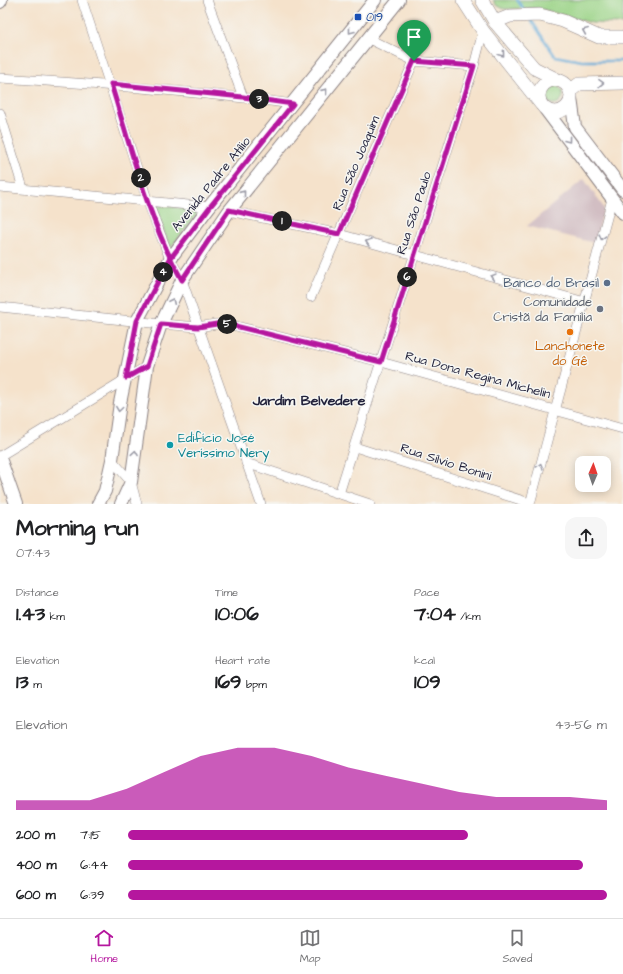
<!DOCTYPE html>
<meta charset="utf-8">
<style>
body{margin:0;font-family:"Architects Daughter",sans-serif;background:#f6f6f6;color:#202124;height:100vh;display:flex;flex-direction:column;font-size:15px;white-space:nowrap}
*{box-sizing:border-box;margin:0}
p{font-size:13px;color:#757577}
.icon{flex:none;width:22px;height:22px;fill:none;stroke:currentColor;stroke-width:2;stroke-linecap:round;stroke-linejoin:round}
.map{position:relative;height:504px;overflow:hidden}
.side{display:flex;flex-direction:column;background:#fff;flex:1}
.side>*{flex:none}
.needle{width:26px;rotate:2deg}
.tools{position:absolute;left:575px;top:456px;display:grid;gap:8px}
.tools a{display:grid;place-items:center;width:36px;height:36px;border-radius:8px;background:#fff;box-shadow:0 2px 10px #0003;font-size:20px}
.pin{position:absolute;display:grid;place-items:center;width:34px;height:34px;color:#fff;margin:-41px -17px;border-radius:50% 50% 50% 0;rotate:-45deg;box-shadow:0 0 4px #0007}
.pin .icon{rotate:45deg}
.km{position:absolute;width:20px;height:20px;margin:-10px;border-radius:50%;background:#222;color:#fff;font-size:11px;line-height:20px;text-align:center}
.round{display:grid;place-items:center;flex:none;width:42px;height:42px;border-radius:12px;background:#f6f6f6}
.summary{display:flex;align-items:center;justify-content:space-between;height:68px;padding:0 16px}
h1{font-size:22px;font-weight:800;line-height:30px}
.figures{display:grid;grid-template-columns:repeat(3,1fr);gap:6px;height:68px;padding:4px 16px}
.figures div{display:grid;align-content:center}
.figures b{font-size:20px;font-weight:800}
.figures small{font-size:11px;font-weight:400}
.figures p{font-size:11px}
.chart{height:112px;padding:8px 16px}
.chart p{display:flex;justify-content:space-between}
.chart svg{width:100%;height:72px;margin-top:4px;fill:#b5179e;opacity:.7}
ul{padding:0 16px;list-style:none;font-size:13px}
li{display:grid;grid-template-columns:64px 48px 1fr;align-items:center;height:30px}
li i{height:10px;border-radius:5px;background:#b5179e}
.dock{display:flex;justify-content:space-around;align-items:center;height:56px;border-top:1px solid #e0e0e0;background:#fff;font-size:11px;color:#757577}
.dock a{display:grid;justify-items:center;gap:2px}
.dock .active{color:#b5179e}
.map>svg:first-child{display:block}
.industrial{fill:#d2bec3}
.green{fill:#9ad385;stroke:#5e7a60}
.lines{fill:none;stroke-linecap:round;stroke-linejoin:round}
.stream{stroke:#5ea7d5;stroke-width:2.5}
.minor-casing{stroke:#8c8283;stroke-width:10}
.tertiary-casing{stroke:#8c8283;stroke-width:14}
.secondary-casing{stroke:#8c8283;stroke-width:14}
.minor{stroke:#fff;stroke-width:9}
.tertiary{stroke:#fff;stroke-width:12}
.secondary{stroke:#fff;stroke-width:13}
.oneway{stroke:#9c9ca7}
.route-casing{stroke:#fff;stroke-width:8}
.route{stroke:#b5179e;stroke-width:5}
.transit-dot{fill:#1a4fb4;stroke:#f6f6f2;stroke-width:1.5}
.service-dot{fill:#5c6f8a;stroke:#f6f6f2;stroke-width:1.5}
.worship-dot{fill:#6b7280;stroke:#f6f6f2;stroke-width:1.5}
.food-dot{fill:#e8710a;stroke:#f6f6f2;stroke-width:1.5}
.culture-dot{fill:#0f9aa8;stroke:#f6f6f2;stroke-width:1.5}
.labels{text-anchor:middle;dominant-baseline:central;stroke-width:3;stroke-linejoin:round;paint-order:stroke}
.transit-label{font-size:13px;fill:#164399;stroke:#f6f6f2;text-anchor:start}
.street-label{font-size:13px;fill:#22223b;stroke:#f6f6f2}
.service-label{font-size:13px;fill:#4e5e75;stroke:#f6f6f2;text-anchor:end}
.worship-label{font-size:13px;fill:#5b616d;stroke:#f6f6f2;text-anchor:end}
.food-label{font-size:13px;fill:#c56008;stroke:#f6f6f2}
.culture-label{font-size:13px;fill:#0d838f;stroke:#f6f6f2;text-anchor:start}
.neighbourhood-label{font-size:14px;font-weight:bold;fill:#22223b;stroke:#f6f6f2}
</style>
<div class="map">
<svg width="623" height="504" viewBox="0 0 623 504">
<rect width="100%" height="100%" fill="#f6f6f2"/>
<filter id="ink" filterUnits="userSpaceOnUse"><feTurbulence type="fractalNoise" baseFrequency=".025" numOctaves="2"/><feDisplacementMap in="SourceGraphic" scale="8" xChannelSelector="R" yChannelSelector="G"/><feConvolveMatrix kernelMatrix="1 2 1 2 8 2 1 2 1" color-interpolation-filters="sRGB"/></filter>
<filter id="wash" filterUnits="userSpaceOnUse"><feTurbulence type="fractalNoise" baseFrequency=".012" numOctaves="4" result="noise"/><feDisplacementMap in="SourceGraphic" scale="16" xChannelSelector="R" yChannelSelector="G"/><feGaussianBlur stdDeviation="0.9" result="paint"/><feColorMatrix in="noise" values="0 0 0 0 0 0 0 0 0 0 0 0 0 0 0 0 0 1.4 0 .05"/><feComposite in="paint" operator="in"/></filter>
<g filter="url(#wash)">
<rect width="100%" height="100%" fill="#f5e2cb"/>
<path class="industrial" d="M584,179l20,29 -9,35 -68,-17z"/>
<g class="green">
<path d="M493,0h130v24l-31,-1 -54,-15 -34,1 -8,-4z"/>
<circle cx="554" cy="95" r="9"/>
<path d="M154,205l47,5 -31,38z"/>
</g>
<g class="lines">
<g class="stream">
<path d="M517,0l8,11"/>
<path d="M531,20l24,36 27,5h41"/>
</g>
</g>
</g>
<g filter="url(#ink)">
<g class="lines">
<g class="minor-casing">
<g id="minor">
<path d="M82,0l66,202 22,57 12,21 79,224"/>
<path d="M207,0l36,97"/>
<path d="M367,38l47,23 60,5"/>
<path d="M0,78c98,6 196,13 293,26"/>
<path d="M0,113l23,75"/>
<path d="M0,187l209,20"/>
<path d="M229,211l110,23 246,68"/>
<path d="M311,297l103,-236"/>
<path d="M0,307l161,17 37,3 18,-3 16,1 149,37 242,67"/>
<path d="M355,447l175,56"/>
<path d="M0,456l147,-90"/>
<path d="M112,460l19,22 6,22"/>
<path d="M246,463l124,41"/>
<path d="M339,494l135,-428 9,-35"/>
<path d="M530,504l82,-305"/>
</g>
</g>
<g class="tertiary-casing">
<g id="tertiary">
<path d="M0,2l1,-2"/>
<path d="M571,98l4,29 48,63"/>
<path d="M545,109l78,104"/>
<path d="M0,458l16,46"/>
<path d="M98,504l7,-13 7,-31 8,-57 17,-82 33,-62 39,-52 166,-207"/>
<path d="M121,504l10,-22 16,-116 14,-42 21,-44 47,-69 170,-211"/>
</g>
</g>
<g class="secondary-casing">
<g id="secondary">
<path d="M463,0l20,31 57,72"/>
<path d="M482,0l13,22 39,46 24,12"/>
<path d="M495,22l15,-6 30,-1 23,6 36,16h24"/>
<circle cx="555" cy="96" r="16"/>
<path d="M570,91l9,-7 44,-1"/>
</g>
</g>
<use href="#minor" class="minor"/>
<use href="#tertiary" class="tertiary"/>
<use href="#secondary" class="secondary"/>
</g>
<defs><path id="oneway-chevron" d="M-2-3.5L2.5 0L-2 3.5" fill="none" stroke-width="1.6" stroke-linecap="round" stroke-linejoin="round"/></defs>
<g class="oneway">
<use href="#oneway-chevron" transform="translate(351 31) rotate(128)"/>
<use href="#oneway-chevron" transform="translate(585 31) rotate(-157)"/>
<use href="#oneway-chevron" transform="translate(502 54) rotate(50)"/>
<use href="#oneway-chevron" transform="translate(601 83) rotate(-1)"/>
<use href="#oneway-chevron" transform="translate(325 91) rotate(-51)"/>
<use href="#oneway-chevron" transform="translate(568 140) rotate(53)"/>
<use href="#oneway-chevron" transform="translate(243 193) rotate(-51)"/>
<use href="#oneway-chevron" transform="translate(602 237) rotate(105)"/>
<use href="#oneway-chevron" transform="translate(368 242) rotate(-164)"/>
<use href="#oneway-chevron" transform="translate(493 277) rotate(-165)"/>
<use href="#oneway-chevron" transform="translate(172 301) rotate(-65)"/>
<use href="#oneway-chevron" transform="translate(119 409) rotate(98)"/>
<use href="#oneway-chevron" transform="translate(135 453) rotate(-81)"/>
<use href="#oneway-chevron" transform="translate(540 466) rotate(-75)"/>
</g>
</g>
<g class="lines" filter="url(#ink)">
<g class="route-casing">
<path id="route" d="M414,61l-75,173 -110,-24 -47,70c-33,-57 -51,-132 -71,-196l132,13 50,7 -84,104 -39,51 -33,62 -11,57 21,-12 14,-42 37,3 25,-4 158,39 93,-296 -60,-5"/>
</g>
<use href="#route" class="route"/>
</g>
<rect class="transit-dot" x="354" y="13" width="8" height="8" rx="2"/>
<circle class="service-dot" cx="607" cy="283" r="4"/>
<circle class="worship-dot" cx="600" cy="309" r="4"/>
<circle class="food-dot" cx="570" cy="332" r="4"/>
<circle class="culture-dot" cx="170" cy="445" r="4"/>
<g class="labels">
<g class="transit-label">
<text x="366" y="17">019</text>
</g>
<g class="street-label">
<text transform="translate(356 163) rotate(-67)">Rua São Joaquim</text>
<text transform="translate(211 184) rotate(-51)">Avenida Padre Atílio</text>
<text transform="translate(414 213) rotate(-72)">Rua São Paulo</text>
<text transform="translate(478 375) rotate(15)">Rua Dona Regina Michelin</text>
<text transform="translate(446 462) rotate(18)">Rua Sílvio Bonini</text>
</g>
<g class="service-label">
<text x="599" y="283">Banco do Brasil</text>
</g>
<g class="worship-label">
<text x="592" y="302">Comunidade<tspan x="592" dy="15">Cristã da Familia</tspan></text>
</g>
<g class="food-label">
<text x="570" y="346">Lanchonete<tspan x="570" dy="15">do Gê</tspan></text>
</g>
<g class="culture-label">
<text x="178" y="438">Edifício José<tspan x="178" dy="15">Veríssimo Nery</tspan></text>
</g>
<g class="neighbourhood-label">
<text x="309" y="401">Jardim Belvedere</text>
</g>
</g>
</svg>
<div class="tools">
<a><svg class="needle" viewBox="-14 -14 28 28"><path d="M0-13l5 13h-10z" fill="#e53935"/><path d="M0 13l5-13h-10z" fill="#757577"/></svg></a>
</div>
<div class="pin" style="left:414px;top:61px;background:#1e9e55"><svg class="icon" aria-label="arrive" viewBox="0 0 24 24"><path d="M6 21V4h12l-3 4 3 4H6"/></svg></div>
<b class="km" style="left:282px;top:221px">1</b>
<b class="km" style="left:141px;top:178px">2</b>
<b class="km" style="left:259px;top:99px">3</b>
<b class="km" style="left:163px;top:272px">4</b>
<b class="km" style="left:227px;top:324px">5</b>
<b class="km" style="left:407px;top:277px">6</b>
</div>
<section class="side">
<div class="summary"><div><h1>Morning run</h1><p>07:43</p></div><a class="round"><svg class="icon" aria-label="share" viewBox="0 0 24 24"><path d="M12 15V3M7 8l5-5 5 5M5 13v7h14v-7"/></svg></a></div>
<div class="figures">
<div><p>Distance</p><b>1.43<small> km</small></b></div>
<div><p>Time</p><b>10:06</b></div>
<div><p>Pace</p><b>7:04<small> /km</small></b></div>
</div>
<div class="figures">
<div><p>Elevation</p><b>13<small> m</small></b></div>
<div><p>Heart rate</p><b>169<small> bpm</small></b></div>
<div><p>kcal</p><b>109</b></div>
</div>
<div class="chart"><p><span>Elevation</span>43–56 m</p>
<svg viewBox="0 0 160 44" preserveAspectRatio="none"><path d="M0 44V38L10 38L20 38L30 31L40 21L50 11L60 6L70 6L80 11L90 18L100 23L110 28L120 33L130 36L140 36L150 36L160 38V44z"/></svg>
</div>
<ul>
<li><b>200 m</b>7:15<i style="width:71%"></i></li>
<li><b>400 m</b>6:44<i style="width:95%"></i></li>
<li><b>600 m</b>6:39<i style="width:100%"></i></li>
</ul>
</section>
<nav class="dock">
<a class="active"><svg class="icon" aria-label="home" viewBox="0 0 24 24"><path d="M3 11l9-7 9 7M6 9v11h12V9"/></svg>Home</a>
<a><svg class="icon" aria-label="map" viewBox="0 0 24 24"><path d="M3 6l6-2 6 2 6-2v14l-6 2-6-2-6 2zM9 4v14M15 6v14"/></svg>Map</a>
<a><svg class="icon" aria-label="saved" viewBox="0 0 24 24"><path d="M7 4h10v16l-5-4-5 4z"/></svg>Saved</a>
</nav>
